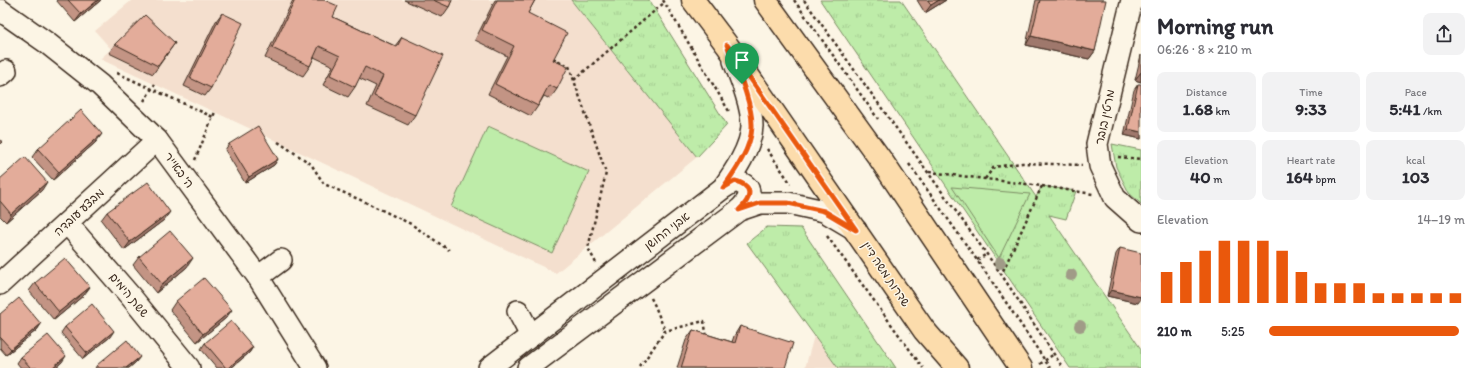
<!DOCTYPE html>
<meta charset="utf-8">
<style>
body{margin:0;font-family:Itim,"Playpen Sans Hebrew",sans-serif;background:#f2f2f3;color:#2b2b33;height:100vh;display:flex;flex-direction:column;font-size:15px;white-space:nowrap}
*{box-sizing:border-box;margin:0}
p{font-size:13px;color:#7c7c81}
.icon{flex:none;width:22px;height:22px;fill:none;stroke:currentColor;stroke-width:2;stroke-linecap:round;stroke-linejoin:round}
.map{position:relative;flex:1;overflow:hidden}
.drawer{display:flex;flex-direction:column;background:#fff;width:340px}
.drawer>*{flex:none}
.pin{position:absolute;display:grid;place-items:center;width:34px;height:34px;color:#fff;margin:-41px -17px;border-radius:50% 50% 50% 0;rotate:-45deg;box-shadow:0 0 4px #0007}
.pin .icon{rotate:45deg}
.round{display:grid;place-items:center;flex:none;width:42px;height:42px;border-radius:8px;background:#f2f2f3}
.summary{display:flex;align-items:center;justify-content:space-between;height:68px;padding:0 16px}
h1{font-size:22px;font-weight:800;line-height:30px}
.figures{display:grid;grid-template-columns:repeat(3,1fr);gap:6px;height:68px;padding:4px 16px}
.figures div{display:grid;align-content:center;border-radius:8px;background:#f2f2f3;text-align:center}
.figures b{font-size:17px;font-weight:800}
.figures small{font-size:11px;font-weight:400}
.figures p{font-size:11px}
.chart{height:112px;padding:8px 16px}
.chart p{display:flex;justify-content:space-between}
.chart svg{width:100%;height:72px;margin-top:4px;stroke:#ea580c;stroke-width:6}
ul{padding:0 16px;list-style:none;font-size:13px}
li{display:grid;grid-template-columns:64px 48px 1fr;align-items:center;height:30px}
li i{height:10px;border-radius:5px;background:#ea580c}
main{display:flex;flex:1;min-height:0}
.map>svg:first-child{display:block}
.built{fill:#f4dfce}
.grass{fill:url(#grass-tufts);stroke:#7c8b64}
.garden{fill:#beeca9;stroke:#7c8b64}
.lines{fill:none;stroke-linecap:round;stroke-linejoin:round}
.minor-casing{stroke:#3b2a1e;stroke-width:24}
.major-casing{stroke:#3b2a1e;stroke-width:25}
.path{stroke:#3b2a1e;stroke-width:2.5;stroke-dasharray:3 3;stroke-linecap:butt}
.minor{stroke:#fcf5e5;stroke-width:21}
.major{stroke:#fcdcac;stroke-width:22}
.tree{fill:#a09b87}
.wall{fill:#c39484;stroke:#3b2a1e}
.shaded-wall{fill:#9f786c;stroke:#3b2a1e}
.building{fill:#e3ac9a;stroke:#3b2a1e}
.route-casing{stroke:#fff;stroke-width:8}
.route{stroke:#ea580c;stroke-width:5}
.labels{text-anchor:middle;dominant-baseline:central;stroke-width:3;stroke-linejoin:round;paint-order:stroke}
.street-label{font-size:12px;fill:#3b2a1e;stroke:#fcf5e5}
</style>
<main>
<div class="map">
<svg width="1141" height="368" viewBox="0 0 1141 368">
<defs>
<pattern id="grass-tufts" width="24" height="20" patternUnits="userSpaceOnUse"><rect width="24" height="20" fill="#beeca9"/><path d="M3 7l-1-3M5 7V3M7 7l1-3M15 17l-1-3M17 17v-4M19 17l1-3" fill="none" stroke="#a4cb91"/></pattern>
</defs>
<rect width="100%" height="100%" fill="#fcf5e5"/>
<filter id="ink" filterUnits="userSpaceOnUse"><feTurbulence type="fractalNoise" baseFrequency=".025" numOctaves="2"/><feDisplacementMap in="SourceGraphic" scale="8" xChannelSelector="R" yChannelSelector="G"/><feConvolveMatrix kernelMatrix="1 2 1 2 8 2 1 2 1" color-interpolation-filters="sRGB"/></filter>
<g filter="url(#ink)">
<g class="built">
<path d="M132,0h439l126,157 -141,116 -335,-158 -121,-56 11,-10 -16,-18z"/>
<path d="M814,336l24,32h-33z"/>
</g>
<g class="grass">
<path d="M571,0h78l78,125 -30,32z"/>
<path d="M820,0h81l135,197 6,-11 34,5 -10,28 -17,-4 92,134v19h-71z"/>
<path d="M1112,144l29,6v54l-12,-11 -13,-26z"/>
<path d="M767,227l34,1 95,140h-58l-91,-125z"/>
</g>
<g class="garden">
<path d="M488,126l101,46 -37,81 -101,-46z"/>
<path d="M952,187l78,7 -31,64z"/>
</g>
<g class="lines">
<g class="minor-casing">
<g id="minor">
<path d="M1132,0l-35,144 3,22 15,32 26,23"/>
<path d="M0,10l47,33 53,42 57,55 101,137 57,91"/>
<path d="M0,76l6,-5"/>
<path d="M723,188l12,-7c20,5 16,18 4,29"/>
<path d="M67,223l65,75 57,70"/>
<path d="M258,277l23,-17"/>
<path d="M0,284l157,-144"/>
<path d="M518,311l13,25"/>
<path d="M489,368l234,-180c12,-17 28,-40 29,-62 0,-20 -11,-47 -18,-65"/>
<path d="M528,368l211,-158 21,-7h28l36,8 32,19"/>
</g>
</g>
<g class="major-casing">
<g id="major">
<path d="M693,0l34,45 197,285 33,38"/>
<path d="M765,0l116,160 140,208"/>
</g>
</g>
<g class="path">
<path d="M663,0l67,113"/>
<path d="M794,0l84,119"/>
<path d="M804,0l197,274 62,94"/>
<path d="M553,58l16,8 37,107 -18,75 8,15"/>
<path d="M117,73l96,44"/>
<path d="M574,80l91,-78"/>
<path d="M144,101l11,-17"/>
<path d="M278,142l33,22 13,20 41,18 46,22 38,26"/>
<path d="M767,149l24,35"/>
<path d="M1118,157l23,2"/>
<path d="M195,160l20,-48"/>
<path d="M909,164l82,116 59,88"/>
<path d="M929,172l113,14 -40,87"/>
<path d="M985,179l9,-12 28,-4 60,2"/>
<path d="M1042,186l51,8"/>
<path d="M827,236l96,132"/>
<path d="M977,260l10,-6"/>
<path d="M651,298l4,8 10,25"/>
<path d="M1040,364l14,-10"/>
<path d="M640,367l25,-36 39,-10 3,16"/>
</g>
<use href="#minor" class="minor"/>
<use href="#major" class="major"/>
</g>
<g class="tree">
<circle cx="1000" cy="263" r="6"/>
<circle cx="1071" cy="275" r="6"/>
<circle cx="1080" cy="326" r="6"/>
</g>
<g class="wall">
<path d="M56,0h45l-26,22z"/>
<path d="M293,0h31l9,17 62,29 7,-9 13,78 -7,10 -41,-19 9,-20 -17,-8 -4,9 -7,10 -25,-12 10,-19 -19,-9 -4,9 -7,10 -38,-18z"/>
<path d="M404,0h48l-3,7 -7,10z"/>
<path d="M495,0h40l-7,13 25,47 4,29 -7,10 -6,-3 -6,10 -7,10 -43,-22 19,-38 -32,-16z"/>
<path d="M917,0h29l-21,13z"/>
<path d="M1036,0h68l-9,51 -6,8 -63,-14z"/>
<path d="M222,13l-11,75 -6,8 -21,-10 32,-65z"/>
<path d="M175,43l-22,31 -44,-21 6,-9z"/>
<path d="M1141,55v27l-6,-2z"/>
<path d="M1138,84l3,55 -17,-4 10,-45z"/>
<path d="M96,142l-43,38 -21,-23 6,-8z"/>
<path d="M229,144l49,15 -4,6 -29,18 -20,-33z"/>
<path d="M0,179l42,11 -36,32 -6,-6z"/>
<path d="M107,212l57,8 -40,30 -23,-30z"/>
<path d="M1120,248l18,55 -31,-7 9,-42z"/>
<path d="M139,257l48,10 -31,26 -23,-28z"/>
<path d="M35,283l49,12 -30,25 -25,-29z"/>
<path d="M176,301l50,17 -29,24 -27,-32z"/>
<path d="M0,314l41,10 -4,6 -31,25 -6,-7z"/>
<path d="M740,326l45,42h-108l9,-28 7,-10 39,12 2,-6z"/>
<path d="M65,327l45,10 -27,22 -22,-26z"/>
<path d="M205,343l48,4 -4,6 -18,15h-14l-16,-19z"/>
<path d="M21,357l41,5 -7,6h-34l-4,-5z"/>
<path d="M136,362l-7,6h-34l2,-3z"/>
</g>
<g class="shaded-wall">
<path d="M98,0h3l-26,22 6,-8z"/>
<path d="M939,0h7l-21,13 6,-8z"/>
<path d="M1031,36l64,15 -6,8 -63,-14z"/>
<path d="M1141,72v10l-6,-2z"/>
<path d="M1128,129l13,3v7l-17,-4z"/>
<path d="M102,134l-6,8 -43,38 6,-8z"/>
<path d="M278,159l-4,6 -29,18 4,-6z"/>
<path d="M47,182l-5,8 -36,32 5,-8z"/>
<path d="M170,212l-6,8 -40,30 6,-8z"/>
<path d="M193,258l-6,9 -31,26 6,-9z"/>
<path d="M90,287l-6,8 -30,25 5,-8z"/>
<path d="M1111,290l30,7v2l-3,4 -31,-7z"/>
<path d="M232,310l-6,8 -29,24 6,-8z"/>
<path d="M41,324l-4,6 -31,25 5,-6z"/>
<path d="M114,331l-4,6 -27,22 4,-6z"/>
<path d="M253,347l-4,6 -18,15h-3z"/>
<path d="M66,356l-4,6 -7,6h-3z"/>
<path d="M140,357l-4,5 -7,6h-3z"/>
</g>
<g class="building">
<path d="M68,0h30l-17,14z"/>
<path d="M295,0h29l14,6 -5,11 64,30 5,-10 41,19 -28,59 -41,-19 9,-20 -18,-9 -10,20 -25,-12 10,-19 -21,-10 -9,20 -38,-18z"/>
<path d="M433,0h19l-3,7z"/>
<path d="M497,0h38l-7,13 39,20 -14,27 15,7 -11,22 -8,-4 -11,21 -43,-22 19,-38 -32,-16z"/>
<path d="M928,0h11l-8,5z"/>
<path d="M1040,0h66l-11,51 -64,-15z"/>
<path d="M222,13l21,10 -32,65 -21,-10z"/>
<path d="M145,15l30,28 -17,23 -43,-22z"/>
<path d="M1138,84h3v48l-13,-3z"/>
<path d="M81,110l21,24 -43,38 -21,-23z"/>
<path d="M258,126l20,33 -29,18 -20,-33z"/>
<path d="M0,139l2,3 -2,2z"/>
<path d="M25,157l22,25 -36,32 -11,-13v-22z"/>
<path d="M148,182l22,30 -40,30 -23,-30z"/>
<path d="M170,231l23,27 -31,26 -23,-27z"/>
<path d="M1120,248l21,5v44l-30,-7z"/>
<path d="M65,258l25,29 -31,25 -24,-29z"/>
<path d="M204,278l28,32 -29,24 -27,-33z"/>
<path d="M19,298l22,26 -30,25 -11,-12v-23z"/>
<path d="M92,304l22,27 -27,22 -22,-26z"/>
<path d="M231,321l22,26 -25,21h-2l-21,-25z"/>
<path d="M740,326l53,17 -8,25h-104l12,-38 42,13z"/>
<path d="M48,335l18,21 -14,12h-21l-10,-11z"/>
<path d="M127,340l13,17 -14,11h-27l-2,-3z"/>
</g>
</g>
<g class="lines" filter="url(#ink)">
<g class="route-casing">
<path id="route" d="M727,45l129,185 -32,-19 -36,-8h-28l-21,7c12,-11 16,-24 -4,-29l-12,7c12,-17 28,-39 29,-61 1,-21 -16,-62 -25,-82z"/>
</g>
<use href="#route" class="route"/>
</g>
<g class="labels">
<g class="street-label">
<text transform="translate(1105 117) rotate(-78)">מרטין בובר</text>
<text transform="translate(179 170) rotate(54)">ה' באייר</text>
<text transform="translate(79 212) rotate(-43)">מבצע עובדה</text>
<text transform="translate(667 231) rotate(-38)">אבני החושן</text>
<text transform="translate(886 274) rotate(56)">שדרות משה דיין</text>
<text transform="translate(129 295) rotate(50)">ששת הימים</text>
</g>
</g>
</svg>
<div class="pin" style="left:742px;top:84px;background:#1e9e55"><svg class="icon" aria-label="arrive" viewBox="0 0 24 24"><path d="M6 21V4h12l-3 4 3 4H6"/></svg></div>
</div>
<section class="drawer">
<div class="summary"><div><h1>Morning run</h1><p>06:26 · 8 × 210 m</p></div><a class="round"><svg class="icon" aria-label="share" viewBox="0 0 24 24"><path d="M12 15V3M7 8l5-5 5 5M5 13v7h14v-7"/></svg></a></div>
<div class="figures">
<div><p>Distance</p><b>1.68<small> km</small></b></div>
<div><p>Time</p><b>9:33</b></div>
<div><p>Pace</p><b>5:41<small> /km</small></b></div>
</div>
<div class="figures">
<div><p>Elevation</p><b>40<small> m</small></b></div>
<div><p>Heart rate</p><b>164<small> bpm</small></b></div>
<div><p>kcal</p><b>103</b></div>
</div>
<div class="chart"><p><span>Elevation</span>14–19 m</p>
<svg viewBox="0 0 160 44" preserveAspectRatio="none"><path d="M5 44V25M15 44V19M25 44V12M35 44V6M45 44V6M55 44V6M65 44V12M75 44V25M85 44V32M95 44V32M105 44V32M115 44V38M125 44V38M135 44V38M145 44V38M155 44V38"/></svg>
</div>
<ul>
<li><b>210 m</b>5:25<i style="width:97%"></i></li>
</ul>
</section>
</main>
